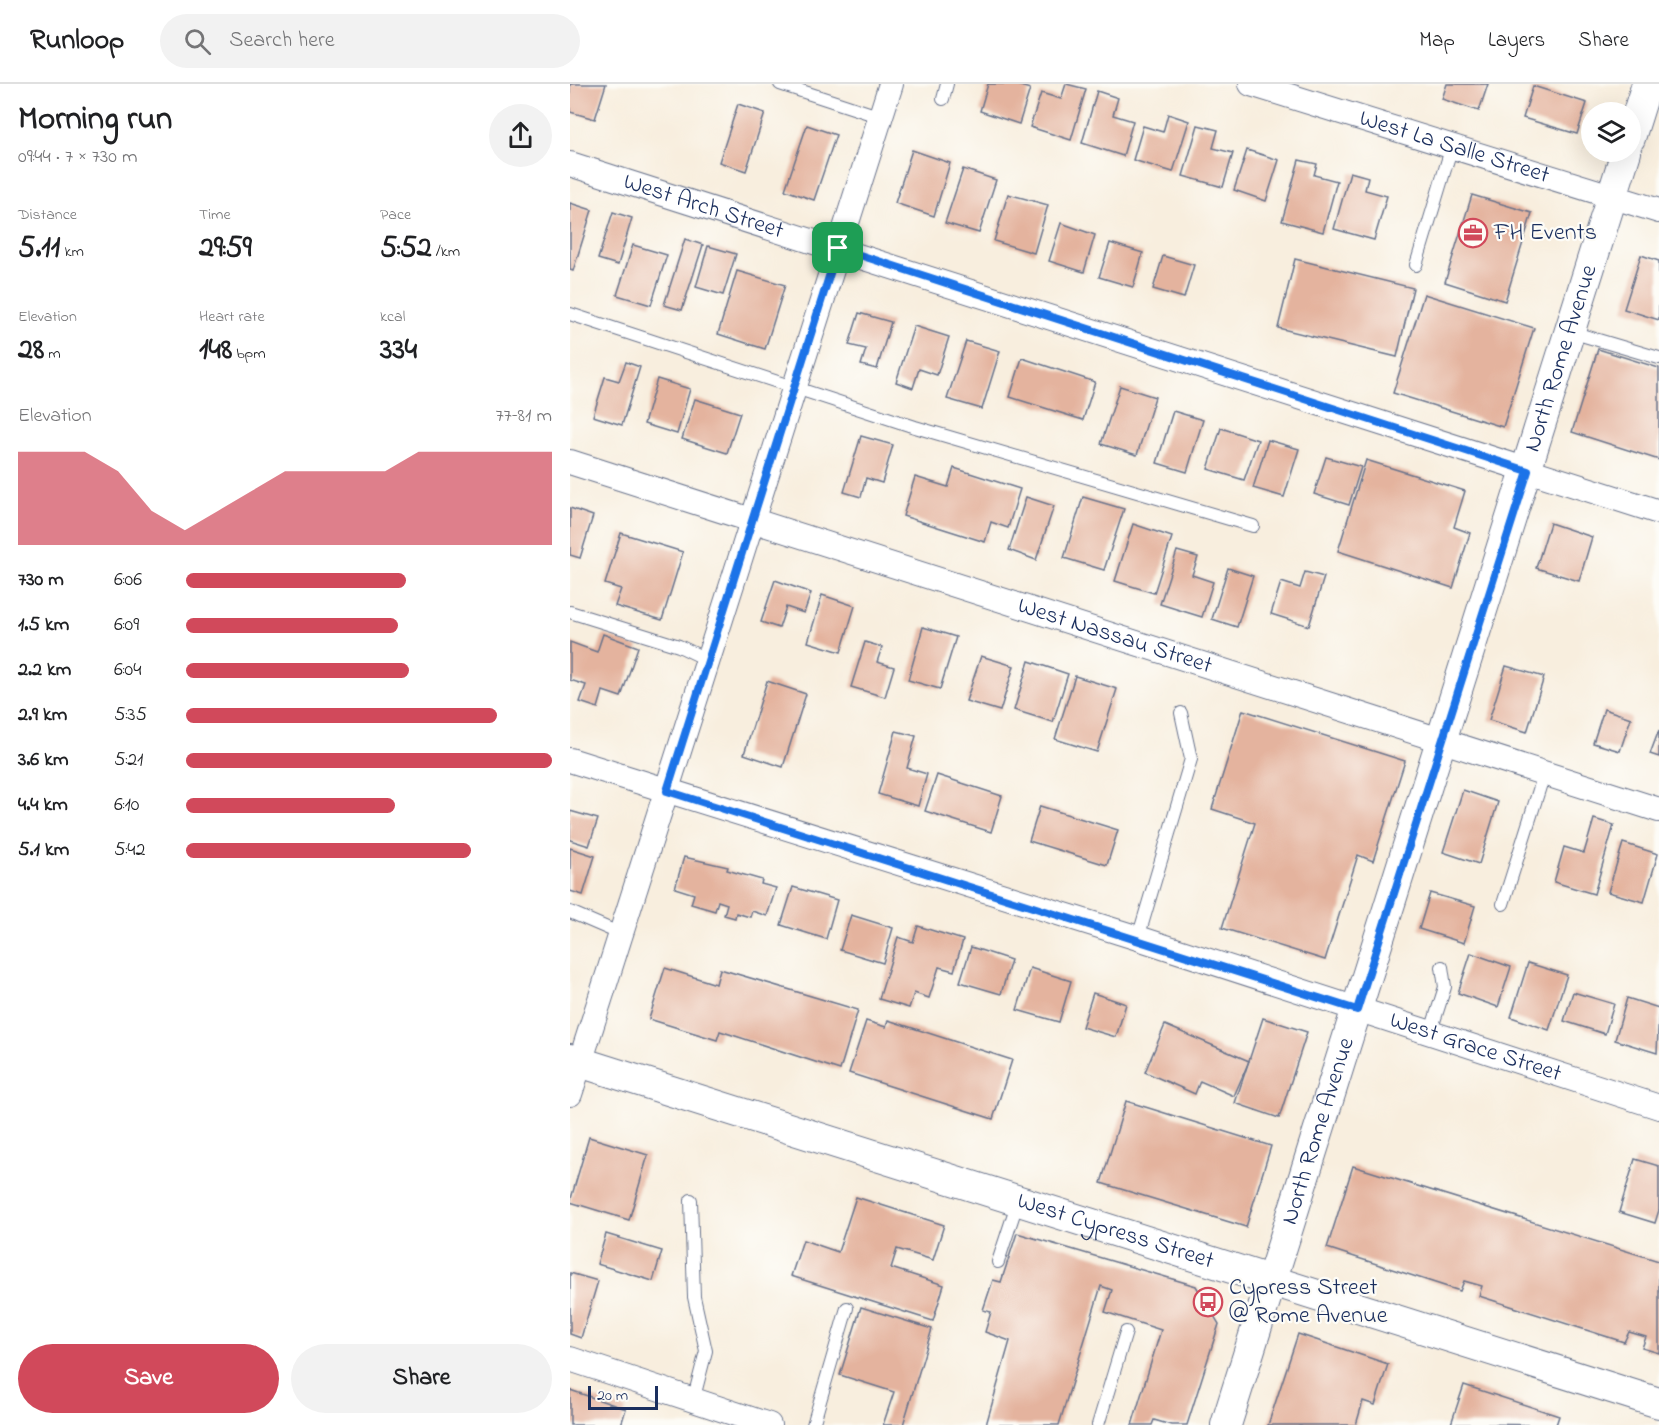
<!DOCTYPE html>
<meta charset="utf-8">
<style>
body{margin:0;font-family:"Indie Flower",sans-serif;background:#f2f2f2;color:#202124;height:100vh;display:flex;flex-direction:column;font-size:22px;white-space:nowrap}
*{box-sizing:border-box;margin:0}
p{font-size:20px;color:#757577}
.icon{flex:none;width:33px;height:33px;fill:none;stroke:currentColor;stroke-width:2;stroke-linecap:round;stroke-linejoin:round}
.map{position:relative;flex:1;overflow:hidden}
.panel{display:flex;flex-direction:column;background:#fff;width:570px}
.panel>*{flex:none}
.fabs{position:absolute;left:1011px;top:18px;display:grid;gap:12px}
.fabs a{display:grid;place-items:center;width:60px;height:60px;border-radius:50%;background:#fff;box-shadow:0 6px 24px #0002;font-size:30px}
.scale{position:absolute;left:18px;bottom:15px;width:70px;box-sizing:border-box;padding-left:6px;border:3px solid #1b2f5e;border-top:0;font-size:16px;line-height:21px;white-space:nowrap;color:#1b2f5e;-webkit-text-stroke:4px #fdfcf7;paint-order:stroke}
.pin{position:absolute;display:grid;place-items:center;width:51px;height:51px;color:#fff;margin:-26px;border-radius:12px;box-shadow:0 3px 9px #0006}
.round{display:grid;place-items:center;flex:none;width:63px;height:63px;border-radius:32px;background:#f2f2f2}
.overview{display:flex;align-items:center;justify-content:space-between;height:102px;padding:0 18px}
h1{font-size:33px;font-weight:700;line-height:45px}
.figures{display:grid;grid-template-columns:repeat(3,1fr);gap:9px;height:102px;padding:6px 18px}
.figures div{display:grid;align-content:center}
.figures b{font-size:30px;font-weight:700}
.figures small{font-size:16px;font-weight:400}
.figures p{font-size:16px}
.chart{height:168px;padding:12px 18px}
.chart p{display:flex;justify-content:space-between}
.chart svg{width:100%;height:108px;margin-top:6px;fill:#d1495b;opacity:.7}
.action{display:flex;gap:12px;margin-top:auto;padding:12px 18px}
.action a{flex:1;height:69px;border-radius:36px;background:#d1495b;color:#fff;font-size:24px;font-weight:700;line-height:69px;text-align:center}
.action a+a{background:#f2f2f2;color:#202124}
ul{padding:0 18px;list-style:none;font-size:20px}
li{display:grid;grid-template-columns:96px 72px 1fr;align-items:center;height:45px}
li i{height:15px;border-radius:8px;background:#d1495b}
header{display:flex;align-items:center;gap:36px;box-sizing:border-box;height:84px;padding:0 30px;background:#fff;border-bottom:2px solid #e0e0e0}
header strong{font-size:28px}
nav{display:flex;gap:33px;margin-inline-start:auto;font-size:21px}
.search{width:420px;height:54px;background:#f2f2f2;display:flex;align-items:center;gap:15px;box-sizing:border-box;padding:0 21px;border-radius:33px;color:#757577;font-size:22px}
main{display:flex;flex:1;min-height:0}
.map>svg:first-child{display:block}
.building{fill:#e4b39e}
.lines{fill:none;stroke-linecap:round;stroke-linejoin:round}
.service-casing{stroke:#68728b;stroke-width:14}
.minor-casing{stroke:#68728b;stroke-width:26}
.tertiary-casing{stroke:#68728b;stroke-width:32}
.service{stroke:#fff;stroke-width:12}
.minor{stroke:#fff;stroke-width:24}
.tertiary{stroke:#fff;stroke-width:30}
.route-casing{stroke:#fff;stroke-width:12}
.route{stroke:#1a73e8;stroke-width:8}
.labels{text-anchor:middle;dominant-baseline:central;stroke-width:4.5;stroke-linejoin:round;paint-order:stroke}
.street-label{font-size:24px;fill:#1b2f5e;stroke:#fdfcf7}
.poi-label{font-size:24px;fill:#1b2f5e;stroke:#fdfcf7;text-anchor:start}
</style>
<header>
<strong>Runloop</strong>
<div class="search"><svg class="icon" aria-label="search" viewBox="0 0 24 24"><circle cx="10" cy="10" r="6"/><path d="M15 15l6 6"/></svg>Search here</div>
<nav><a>Map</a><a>Layers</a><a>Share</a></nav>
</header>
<main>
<section class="panel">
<div class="overview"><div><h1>Morning run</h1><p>09:44 · 7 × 730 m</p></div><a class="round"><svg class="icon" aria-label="share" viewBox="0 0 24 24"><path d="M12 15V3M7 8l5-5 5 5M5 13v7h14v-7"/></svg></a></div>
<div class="figures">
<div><p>Distance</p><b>5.11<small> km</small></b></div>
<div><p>Time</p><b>29:59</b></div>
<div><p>Pace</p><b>5:52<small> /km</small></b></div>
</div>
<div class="figures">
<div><p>Elevation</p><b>28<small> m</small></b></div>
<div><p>Heart rate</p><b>148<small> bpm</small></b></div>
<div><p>kcal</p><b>334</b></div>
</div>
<div class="chart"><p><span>Elevation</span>77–81 m</p>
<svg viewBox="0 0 160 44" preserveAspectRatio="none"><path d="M0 44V6L10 6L20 6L30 14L40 30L50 38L60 30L70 22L80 14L90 14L100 14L110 14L120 6L130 6L140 6L150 6L160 6V44z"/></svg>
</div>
<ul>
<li><b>730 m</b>6:06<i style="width:60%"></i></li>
<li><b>1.5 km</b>6:09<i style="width:58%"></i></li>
<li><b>2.2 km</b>6:04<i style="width:61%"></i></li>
<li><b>2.9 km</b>5:35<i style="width:85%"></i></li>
<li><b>3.6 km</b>5:21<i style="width:100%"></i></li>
<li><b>4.4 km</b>6:10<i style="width:57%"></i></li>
<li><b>5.1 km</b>5:42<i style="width:78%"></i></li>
</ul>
<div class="action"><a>Save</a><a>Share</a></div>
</section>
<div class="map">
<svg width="1089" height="1341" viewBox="0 0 1089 1341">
<rect width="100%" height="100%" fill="#fdfcf7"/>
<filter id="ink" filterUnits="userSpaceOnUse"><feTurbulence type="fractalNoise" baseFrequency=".0167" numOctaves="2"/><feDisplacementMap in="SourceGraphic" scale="12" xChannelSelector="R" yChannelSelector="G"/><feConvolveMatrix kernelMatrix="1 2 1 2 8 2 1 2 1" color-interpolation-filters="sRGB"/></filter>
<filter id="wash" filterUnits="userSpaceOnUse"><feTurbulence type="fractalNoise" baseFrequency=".008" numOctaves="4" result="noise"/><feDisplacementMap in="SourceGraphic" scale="24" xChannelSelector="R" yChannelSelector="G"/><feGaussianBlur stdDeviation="1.35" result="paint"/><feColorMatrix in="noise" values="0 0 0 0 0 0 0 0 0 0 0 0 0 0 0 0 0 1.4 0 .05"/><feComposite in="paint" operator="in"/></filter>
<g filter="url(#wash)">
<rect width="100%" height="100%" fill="#f8eede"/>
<g id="blocks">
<g class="building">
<path d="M0,0h36l-11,35 -25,-7z"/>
<path d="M418,0h26l16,5 -11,35 -39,-13z"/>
<path d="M496,0l20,5 -15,51 -41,-13 11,-34 20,6z"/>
<path d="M877,0h41l-9,27 -37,-12z"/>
<path d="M963,2l54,17 -10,31 -54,-16z"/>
<path d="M527,7l21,7 -5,17 20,6 -10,35 -41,-13z"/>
<path d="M168,20l27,9 -19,58 -27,-9z"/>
<path d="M598,30l21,7 -16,51 -40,-12 10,-34 20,6z"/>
<path d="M237,41l29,10 -22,65 -29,-10z"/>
<path d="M628,41l20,5 -5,18 20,5 -10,34 -40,-11z"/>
<path d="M342,66l38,13 -16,53 -39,-13z"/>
<path d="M677,66l32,10 -13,41 -32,-11z"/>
<path d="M729,76l18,4 -3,11 23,6 -14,51 -41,-11z"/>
<path d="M393,85l33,11 -17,53 -34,-10z"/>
<path d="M780,88l18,5 -3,13 22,6 -13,44 -40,-11z"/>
<path d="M438,110l40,11 -14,48 -40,-12z"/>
<path d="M902,111l60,18 -27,88 -60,-19z"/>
<path d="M0,119l22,7 -19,61 -3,-1z"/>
<path d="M43,128l19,6 -14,47 -20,-6z"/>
<path d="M491,139l34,12 -11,37 -35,-11z"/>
<path d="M115,155l18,6 -21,65 -18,-5z"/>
<path d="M540,159l33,10 -10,34 -34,-10z"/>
<path d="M63,161l34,10 -16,50 -34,-10z"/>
<path d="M138,162l28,8 -13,41 -27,-8z"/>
<path d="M1071,171l18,6v59l-35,-11z"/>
<path d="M593,172l31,9 -10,33 -31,-9z"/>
<path d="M725,175l118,29 -16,69 -119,-29z"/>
<path d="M167,187l48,14 -20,64 -47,-15z"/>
<path d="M854,210l110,34 -31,99 -110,-34z"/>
<path d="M289,229l32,9 -14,47 -16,-4 5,-16 -17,-4z"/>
<path d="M344,242l35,11 -12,38 -18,-6 -6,19 -17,-6z"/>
<path d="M396,257l34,10 -18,58 -35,-10z"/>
<path d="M1028,265l61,19v92l-87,-28z"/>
<path d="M452,274l73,24 -12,38 -73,-23z"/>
<path d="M56,278l14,5 -18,58 -29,-9 12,-39 14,4z"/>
<path d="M87,295l33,10 -13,45 -33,-10z"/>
<path d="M550,302l35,11 -18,58 -36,-11z"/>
<path d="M125,315l45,14 -13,40 -45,-14z"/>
<path d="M603,327l30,9 -16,52 -30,-9z"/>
<path d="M651,344l37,12 -14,40 -36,-11z"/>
<path d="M291,352l32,9 -11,38 -16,-5 -5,19 -17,-5z"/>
<path d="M698,356l31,9 -15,48 -31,-9z"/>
<path d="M756,373l35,10 -12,38 -35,-11z"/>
<path d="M796,376l99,31 -11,36 16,6 -17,55 -115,-37z"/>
<path d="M384,384l66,21 -12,39 -17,-6 -6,20 -82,-26 12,-39 33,10z"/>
<path d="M456,413l28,9 -18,54 -27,-10z"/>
<path d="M513,413l41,12 -20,61 -40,-12z"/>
<path d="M0,424l23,8 -13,42 -10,-3z"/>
<path d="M980,439l42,14 -13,44 -43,-13z"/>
<path d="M563,440l39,13 -18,56 -39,-12z"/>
<path d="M51,449l62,19 -21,68 -47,-14 6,-17 -16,-5z"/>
<path d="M607,467l21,6 -6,18 21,7 -11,35 -42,-13z"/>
<path d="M658,484l25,8 -16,51 -25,-8z"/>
<path d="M735,488l19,5 -15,49 -38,-12 10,-32 19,6z"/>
<path d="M205,496l36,13 -7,20 -18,-6 -7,21 -18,-6z"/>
<path d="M252,511l33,11 -14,46 -33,-10z"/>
<path d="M353,543l33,10 -16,52 -32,-9z"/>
<path d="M33,550l35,13 -17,50 -18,-6 -5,17 -18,-6 6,-17 -16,-5v-38l27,10z"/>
<path d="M295,558l17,5 -5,15 17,5 -9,30 -34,-10z"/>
<path d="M411,572l33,10 -14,45 -34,-10z"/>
<path d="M459,577l39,13 -15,48 -39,-12z"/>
<path d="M936,582l38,11 -17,55 -38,-12z"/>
<path d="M505,592l42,13 -20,63 -42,-13z"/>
<path d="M197,597l39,13 -23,73 -39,-13z"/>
<path d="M1034,625l27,9 -11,33 -27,-8z"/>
<path d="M673,626l162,51 -32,100 -15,-6 -33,105 -103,-32 33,-105 -43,-14z"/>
<path d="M1089,646v27l-9,-3z"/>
<path d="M326,647l20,5 -9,32 20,6 -9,32 -40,-12z"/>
<path d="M367,691l65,21 -11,36 -66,-21z"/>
<path d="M893,706l35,12 -19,62 -36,-12z"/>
<path d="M470,722l78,24 -11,35 -78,-24z"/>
<path d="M0,727l28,8 -9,27 -19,-6z"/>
<path d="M1024,735l20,6 -20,69 -40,-12 10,-35 20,6z"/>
<path d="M1053,759l35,11 -14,48 -36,-10z"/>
<path d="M0,764l25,8 -12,39 -13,-4z"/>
<path d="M114,773l44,10 -1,3 35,10 -1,4 15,4 -9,28 -15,-5 -2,6 -14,-4 -1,5 -11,-3 3,-11 -9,-3 -3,10 -24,-7 3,-10 -19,-6z"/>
<path d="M223,803l44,13 -11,39 -45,-14z"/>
<path d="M860,809l45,13 -11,37 -45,-14z"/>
<path d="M281,831l42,13 -10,35 -43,-13z"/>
<path d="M348,842l45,14 -9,31 -15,-4 -10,31 -15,-5 -5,15 -30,-9 19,-62 15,5z"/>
<path d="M401,863l40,13 -10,34 -41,-12z"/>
<path d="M901,869l40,14 -13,40 -40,-14z"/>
<path d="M958,879l39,12 -18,55 -38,-13z"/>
<path d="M95,884l51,16 4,-15 138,41 -18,60 -120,-39 -3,9 -68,-21z"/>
<path d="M460,884l41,13 -12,41 -42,-12z"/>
<path d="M1003,908l41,12 -9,30 -41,-13z"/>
<path d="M523,909l33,11 -10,33 -34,-10z"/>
<path d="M1057,914l32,10 -2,45 -42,-13z"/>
<path d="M693,934l44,14 -28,86 -44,-15z"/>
<path d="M318,936l124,40 -19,59 -144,-46 17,-52 20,6z"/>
<path d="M595,941l84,36 -15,35 -34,-15 -5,13 -50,-22z"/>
<path d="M556,1017l145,45 -25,81 -145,-44z"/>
<path d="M19,1053l59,18 -19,65 -59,-18z"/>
<path d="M1065,1075l24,7v44l-4,13 -36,-11z"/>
<path d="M783,1082l306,95v92l-17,-5 4,-11 -17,-5 -5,10 -145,-46 3,-10 -18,-5 -4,10 -133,-43z"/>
<path d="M286,1113l88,28 -11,35 -36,-11 -6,19 53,17 -11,36 -142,-45 12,-36 35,12z"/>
<path d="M447,1149l179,53 23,38 -32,101h-16l-17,-5 -2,5h-20l29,-95 -56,-18 7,-22 -11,-4 -42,139h-73l24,-84 -25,-9 6,-20 -8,-2 10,-30 8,2z"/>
<path d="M36,1150l56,17 -9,30 -56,-17z"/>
<path d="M0,1189l28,8 -17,57 -11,-4z"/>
<path d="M291,1223l71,22 -29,96h-20l11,-33 -54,-17z"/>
<path d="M728,1250l90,30 -13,41 -12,-4 -7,24h-88z"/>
<path d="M894,1301l95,31 -3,9 -105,-1z"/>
<path d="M0,1306l56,19 -5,16h-51z"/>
</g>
</g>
</g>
<g filter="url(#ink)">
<use href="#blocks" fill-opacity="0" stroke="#68728b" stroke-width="1.5"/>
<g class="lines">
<g class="service-casing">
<g id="service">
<path d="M210,0l101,33"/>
<path d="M373,15l4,-15"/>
<path d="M846,181l36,-119"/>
<path d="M0,230l345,113 338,99"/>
<path d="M1001,248l88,26"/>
<path d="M0,528l109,34 29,14"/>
<path d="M933,820l41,-130"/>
<path d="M0,828l51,22"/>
<path d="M568,854l53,-179 -10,-46"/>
<path d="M860,950l15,-47 -3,-20"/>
<path d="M121,1116l3,97 12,54 -13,50"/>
<path d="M428,1178l20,-61"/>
<path d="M243,1341l34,-117"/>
<path d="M528,1341l28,-93"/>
</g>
</g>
<g class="minor-casing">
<g id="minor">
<path id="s1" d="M681,0l408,127"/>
<path id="s2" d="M0,80l1089,348"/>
<path id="s3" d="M0,378l1089,348"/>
<path id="s4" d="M0,676l568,178 521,169"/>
<path d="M0,1010l321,-1010"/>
<path d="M0,1275l199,66"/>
</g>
</g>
<g class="tertiary-casing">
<g id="tertiary">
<path d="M1060,54l17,-54"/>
<path id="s5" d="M0,975l1089,344"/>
<path id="s6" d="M656,1341l400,-1273"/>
</g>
</g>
<use href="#service" class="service"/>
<use href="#minor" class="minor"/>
<use href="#tertiary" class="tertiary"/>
</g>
</g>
<g class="lines" filter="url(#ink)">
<g class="route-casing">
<path id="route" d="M268,164l690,223 -171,539 -690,-219z"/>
</g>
<use href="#route" class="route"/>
</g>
<defs>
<g id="office-ring" transform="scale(1.5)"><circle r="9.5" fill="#fdfcf7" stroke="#d1495b" stroke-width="1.5"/><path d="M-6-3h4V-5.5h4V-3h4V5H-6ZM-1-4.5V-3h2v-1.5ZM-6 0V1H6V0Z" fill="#d1495b"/></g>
<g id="bus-ring" transform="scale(1.5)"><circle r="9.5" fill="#fdfcf7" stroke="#d1495b" stroke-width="1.5"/><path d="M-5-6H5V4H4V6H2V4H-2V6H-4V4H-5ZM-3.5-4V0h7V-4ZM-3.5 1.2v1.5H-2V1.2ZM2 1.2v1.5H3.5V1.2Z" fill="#d1495b"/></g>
</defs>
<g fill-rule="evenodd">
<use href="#office-ring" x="903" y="149"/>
<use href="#bus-ring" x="638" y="1218"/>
</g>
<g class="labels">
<g class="street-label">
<text stroke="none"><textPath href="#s1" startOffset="213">West La Salle Street</textPath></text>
<text stroke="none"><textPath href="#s2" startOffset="140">West Arch Street</textPath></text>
<text stroke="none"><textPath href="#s6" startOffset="1118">North Rome Avenue</textPath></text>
<text stroke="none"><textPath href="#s3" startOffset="572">West Nassau Street</textPath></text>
<text stroke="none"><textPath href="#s4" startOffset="950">West Grace Street</textPath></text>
<text stroke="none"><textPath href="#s6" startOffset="308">North Rome Avenue</textPath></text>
<text stroke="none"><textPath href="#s5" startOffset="572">West Cypress Street</textPath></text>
</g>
<g class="poi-label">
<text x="924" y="149">FH Events</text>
<text x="659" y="1204">Cypress Street<tspan x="659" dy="28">@ Rome Avenue</tspan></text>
</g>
</g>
</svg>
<div class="fabs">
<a><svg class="icon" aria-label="layers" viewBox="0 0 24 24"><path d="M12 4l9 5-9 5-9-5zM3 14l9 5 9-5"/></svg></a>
</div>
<div class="scale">20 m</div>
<div class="pin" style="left:268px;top:164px;background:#1e9e55"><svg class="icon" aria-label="arrive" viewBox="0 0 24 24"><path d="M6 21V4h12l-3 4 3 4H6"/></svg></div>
</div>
</main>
